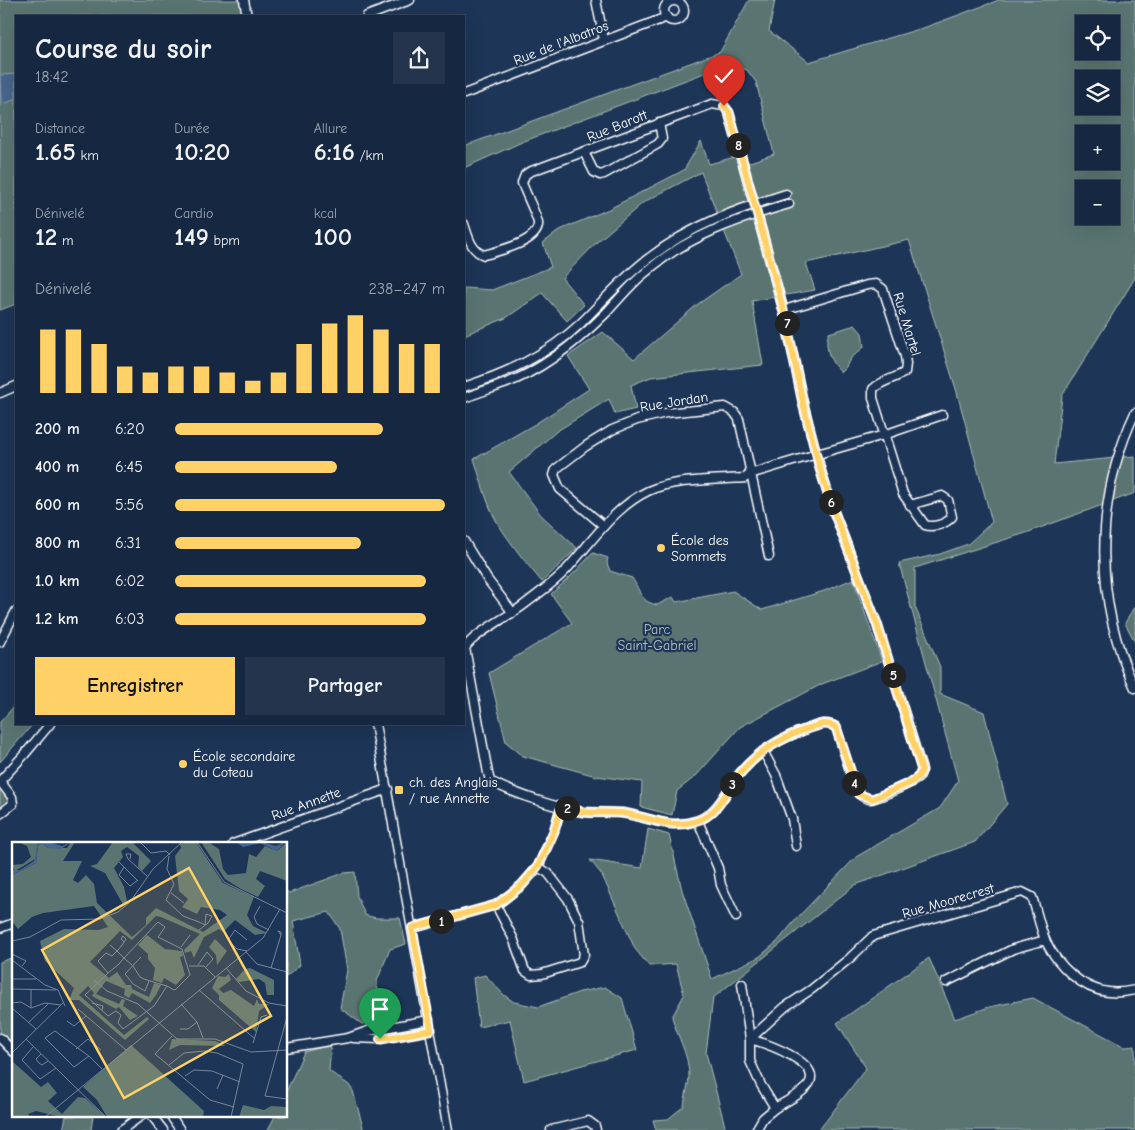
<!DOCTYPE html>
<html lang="fr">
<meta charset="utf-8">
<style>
body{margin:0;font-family:"Comic Neue",sans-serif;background:#23344c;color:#f1f3f6;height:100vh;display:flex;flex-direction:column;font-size:19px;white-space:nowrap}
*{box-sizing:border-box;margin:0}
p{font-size:16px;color:#9ea6b1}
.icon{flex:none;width:28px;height:28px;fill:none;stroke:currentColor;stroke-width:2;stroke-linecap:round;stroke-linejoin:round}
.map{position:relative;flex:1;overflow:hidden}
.drawer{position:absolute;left:15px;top:15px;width:450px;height:710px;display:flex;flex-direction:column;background:#162841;border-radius:0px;box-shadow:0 5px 20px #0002,0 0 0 1px #35445a}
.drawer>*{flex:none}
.controls{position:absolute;left:1075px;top:15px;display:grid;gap:10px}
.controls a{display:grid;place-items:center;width:45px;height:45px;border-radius:0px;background:#162841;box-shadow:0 5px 20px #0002,0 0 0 1px #35445a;font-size:25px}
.pin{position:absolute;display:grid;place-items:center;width:42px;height:42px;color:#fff;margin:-51px -21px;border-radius:50% 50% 50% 0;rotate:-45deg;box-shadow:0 0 5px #0007}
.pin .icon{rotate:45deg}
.km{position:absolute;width:25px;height:25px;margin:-12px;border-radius:50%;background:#222;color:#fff;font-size:14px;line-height:25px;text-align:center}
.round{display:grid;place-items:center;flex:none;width:52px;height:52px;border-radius:0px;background:#23344c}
.headline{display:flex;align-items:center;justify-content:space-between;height:85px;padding:0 20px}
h1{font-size:28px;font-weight:800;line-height:38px}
.metrics{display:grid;grid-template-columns:repeat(3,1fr);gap:8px;height:85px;padding:5px 20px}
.metrics div{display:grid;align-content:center}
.metrics b{font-size:25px;font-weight:800}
.metrics small{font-size:14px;font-weight:400}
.metrics p{font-size:14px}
.chart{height:140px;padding:10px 20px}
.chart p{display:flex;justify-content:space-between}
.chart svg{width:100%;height:90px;margin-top:5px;stroke:#ffd166;stroke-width:6}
.button{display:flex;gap:10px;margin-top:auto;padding:10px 20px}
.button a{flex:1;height:58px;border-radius:0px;background:#ffd166;color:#111;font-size:20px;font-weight:800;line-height:58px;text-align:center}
.button a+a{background:#23344c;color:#f1f3f6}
ul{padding:0 20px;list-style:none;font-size:16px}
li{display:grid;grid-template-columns:80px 60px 1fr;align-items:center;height:38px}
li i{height:12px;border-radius:6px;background:#ffd166}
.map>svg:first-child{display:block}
.green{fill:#5a7471;stroke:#acbab8;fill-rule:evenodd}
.water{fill:#47668c;stroke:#91a3ba}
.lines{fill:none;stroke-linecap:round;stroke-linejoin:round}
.minor-casing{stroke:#fff;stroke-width:11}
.minor{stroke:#1d3557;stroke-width:8}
.route-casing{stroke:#fff;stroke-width:10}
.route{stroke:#ffd166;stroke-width:6}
.poi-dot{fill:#ffd166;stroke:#1d3557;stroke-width:2}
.labels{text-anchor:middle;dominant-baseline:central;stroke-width:4.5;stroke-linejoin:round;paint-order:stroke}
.street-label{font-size:14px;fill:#fff;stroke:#1d3557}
.poi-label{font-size:14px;fill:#fff;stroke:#1d3557;text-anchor:start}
.park-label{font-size:14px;fill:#b5c0bf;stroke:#1d3557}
.inset-road{fill:none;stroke:#77869a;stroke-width:1}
.view{fill:#ffd166;fill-opacity:0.15;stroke:#ffd166;stroke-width:2.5}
.inset-edge{fill:none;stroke:#fff;stroke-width:2.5}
</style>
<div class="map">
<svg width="1135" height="1130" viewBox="0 0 1135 1130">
<rect width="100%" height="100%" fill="#1d3557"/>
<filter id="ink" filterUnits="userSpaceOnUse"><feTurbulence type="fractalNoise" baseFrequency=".02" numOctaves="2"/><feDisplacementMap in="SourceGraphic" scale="10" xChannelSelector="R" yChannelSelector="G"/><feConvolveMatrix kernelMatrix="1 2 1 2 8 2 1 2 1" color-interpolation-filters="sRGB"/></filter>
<g filter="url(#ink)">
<g class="green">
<path d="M0,0h245l3,16h-232v288l-16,6z"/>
<path d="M749,0h26l-6,31 40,31 117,-35 73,-27h136v278l-73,118 -8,68 81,-8v37l-109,40 -111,35v39l25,60v27l44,18 23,92 -32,38 -120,43 -142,113 -7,55 20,77h-70l-3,-10 15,-1 16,-13c1,-10 5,-21 5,-31 0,-20 -12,-39 -17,-58l12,-22 -8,-31 -27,2 -14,-17 -33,-74 -12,-15 52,8 6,-39 21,6 13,55 30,89 47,-22 18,-15 21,-25 58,-60 84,-49 18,-27 -59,-218 41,-9 28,-10 24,-22 -36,-133 -47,-149 -103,23 9,27 -63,11 11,64 -112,12 -20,8 5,24 -21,5 -6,-15 -52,32 -48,41 32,43 36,33 -35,34c-16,-19 -32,-39 -45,-60 -11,-19 -16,-42 -23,-63l61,-35 54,-35 -21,-33 35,-24 31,27 64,-55 43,-30 -40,-102 -57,30 -46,39 -36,37 22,27 -17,16 -25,-28 -36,25 -42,17v-47l28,2 59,-23 -8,-24 17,-13 49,-21 75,-39 17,-29 8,23 26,-7 3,9 36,-12 -18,-72 -9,-12 -24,-7 -8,6 -193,73 -58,26v-22l256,-94zM1084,24h27v27h-27zM1084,79h27v27h-27zM1084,134h27v27h-27zM1084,189h27v27h-27z"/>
<path d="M855,325l7,8 2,14 -14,12 -4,8 -5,5c-10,-7 -18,-27 -12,-39z"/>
<path d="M593,553l15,5 -1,5 3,8 22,7c9,13 7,23 25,27l16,-8 3,5 57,-11 29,19 62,-19 29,-12 29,82 -60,23 -82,43 -44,49 -19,15 -5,24 -31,-8 1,-25 -46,-6 -73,-20 -17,-14 -17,-69 83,-50 -21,-29 19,-17z"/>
<path d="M1134,607l1,1v34l-10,-19z"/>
<path d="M16,704v20h17l-33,38v-40z"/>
<path d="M0,789l9,9c0,7 -3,9 -9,13z"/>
<path d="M355,872l2,24 8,19 11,3h24l6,26 -16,5 -13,32 1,13 6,26 -22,4 -22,-16 7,-38 -7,-41 -11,-17 -36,9 7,44 -14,12v-86l3,2 55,-20z"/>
<path d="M14,957v90l-14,-13v-72z"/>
<path d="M929,958l26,61 34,-12 44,-9 92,49 10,-1v84h-316l47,-62 -29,-45z"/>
<path d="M485,975l19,20 10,7 24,5 42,-15 25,-5 17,11 15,52 -113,31 -14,-61 -31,7 -6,-49z"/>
<path d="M331,1045l-2,26 20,14 4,6 10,36 -1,3h-94l7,-14h11v-24l18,-40z"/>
<path d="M66,1116h27l-2,14h-28z"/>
</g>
<path class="water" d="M16,74v25l-10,4h-5l-1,-28z"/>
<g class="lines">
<g class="minor-casing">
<g id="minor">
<path d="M244,0l3,16"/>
<path d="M596,0l8,40"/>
<circle cx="674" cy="11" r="10"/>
<path d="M367,16l43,-16"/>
<path d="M464,94l203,-77"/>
<path d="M584,152l10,20 6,3 4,-1 54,-30 4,-5 -3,-16"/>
<path d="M464,224c4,12 7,27 20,31 14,-4 56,-13 54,-32 -1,-7 -13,-31 -16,-40l3,-8 4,-3 183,-68 12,2 5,7 55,199 19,91 16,61v1l13,42 45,117 45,146c-1,1 -2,6 -3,7 -5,5 -44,23 -50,22 -8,-2 -11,-6 -14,-13l-19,-59c-11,-6 -17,-2 -29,2 -26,9 -47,21 -66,43 -14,16 -22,42 -45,49 -27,9 -47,-4 -74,-8 -13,-1 -26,0 -38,-1 -25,-3 -72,-19 -94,-31l-2,-8 -23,-125c9,-15 45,-32 60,-44 14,-11 29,-21 41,-34 25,-27 48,-63 82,-79 21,-10 55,-11 78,-12 7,-1 13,0 19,-1l5,-4 60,-18c6,-2 12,-3 18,-5l56,-16 58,-20"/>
<path d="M784,310l83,-25 9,-1 7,5 22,67 1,8 -1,8c-10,7 -23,8 -32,17v9l30,96 22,31c8,3 21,-1 27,-8l-4,-17 -6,-4 -32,9"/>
<path d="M464,387c43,-14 83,-32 116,-63 23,-22 43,-47 69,-66 43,-33 86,-48 137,-64"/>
<path d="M0,393l16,-7"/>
<path d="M464,398c13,-5 26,-9 40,-14 39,-14 73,-42 102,-71 13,-14 25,-29 40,-41 41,-36 92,-53 143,-68"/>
<path d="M1135,413c-41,87 -41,189 0,275"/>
<path d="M604,526l-44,-37 -6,-14 2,-6 30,-23 26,-16 25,-10 29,-7 59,-6 9,5 5,7 30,137"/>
<path d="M464,541l23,38 26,34"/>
<path d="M0,642l16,-31"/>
<path d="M375,724l73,406"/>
<path d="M763,751l13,24 16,44 4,27"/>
<path d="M0,781l25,-27 25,-30"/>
<path d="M0,781l12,16 1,7 -13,10"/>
<path d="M698,821l20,47 3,17 15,32"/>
<path d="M233,844l155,-55"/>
<path d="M496,905l17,33 12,33 6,4 11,-1 38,-12 4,-7 -5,-34 -11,-22 -20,-26 -10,-6"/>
<path d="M0,928l14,-5"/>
<path d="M413,928l83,-23 12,-9 14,-11 16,-18 16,-36 7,-24"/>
<path d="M946,982l67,-33 32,-9"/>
<path d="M742,984l8,55v22l11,24 14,23c10,-6 31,-16 35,-26 9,-21 -46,-39 -60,-43"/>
<path d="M0,1038l14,14"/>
<path d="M353,1038l27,1 51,-9"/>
<path d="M750,1039l35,-32 27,-18 38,-31 23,-22 149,-44 10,5c5,15 8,31 14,45 12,23 35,47 62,50 9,1 18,0 27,-2"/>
<path d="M286,1048l62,-10 20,-7 61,-11"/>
<path d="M152,1116l11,14"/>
<path d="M171,1116l9,14"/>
<path d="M121,1130l20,-14"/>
<path d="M551,1130l37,-9 7,5 1,4"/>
<path d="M756,1130l7,-12 12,-10"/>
</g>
</g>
<use href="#minor" class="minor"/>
</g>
</g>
<g class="lines" filter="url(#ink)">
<g class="route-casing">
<path id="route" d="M380,1039l51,-9 -19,-102 84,-23 12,-9 14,-11 16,-19 16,-35 7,-24c7,1 15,4 22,5 13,1 26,0 38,1 28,3 47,17 75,8 23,-6 31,-33 45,-49 19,-22 40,-34 66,-43 12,-4 18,-8 29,-2l22,67 14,5 38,-16 9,-7 3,-6 -3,-9 -42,-137 -45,-117 -13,-42 -16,-62 -19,-91 -55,-200 -5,-6"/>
</g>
<use href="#route" class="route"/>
</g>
<g class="poi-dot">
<circle cx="661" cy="548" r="5"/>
<circle cx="183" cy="764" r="5"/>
<rect x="394" y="785" width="10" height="10" rx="2.5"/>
</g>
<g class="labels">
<g class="street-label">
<text transform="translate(561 43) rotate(-21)">Rue de l'Albatros</text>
<text transform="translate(617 126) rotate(-22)">Rue Barott</text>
<text transform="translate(907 324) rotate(73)">Rue Martel</text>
<text transform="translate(674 402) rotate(-9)">Rue Jordan</text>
<text transform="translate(306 804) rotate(-20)">Rue Annette</text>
<text transform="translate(948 901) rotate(-16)">Rue Moorecrest</text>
</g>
<g class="poi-label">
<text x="671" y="540">École des<tspan x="671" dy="16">Sommets</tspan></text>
<text x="193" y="756">École secondaire<tspan x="193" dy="16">du Coteau</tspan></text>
<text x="409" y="782">ch. des Anglais<tspan x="409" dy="16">/ rue Annette</tspan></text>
</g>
<g class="park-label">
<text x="657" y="629">Parc<tspan x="657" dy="16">Saint-Gabriel</tspan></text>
</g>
</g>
<g transform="translate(12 842)">
<rect width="275" height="275" fill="#1d3557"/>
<path d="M6,0h20l-3,17 -20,12 -3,-6 11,-1 8,-7 -4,-11zM59,0h4l-12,19h19l-9,19 5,3 8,-8 8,9 3,19 35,34 14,-12v-7l10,-10 47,24 24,-17 -7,-5 -19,-3 -4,7 -15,-7 6,-8 -9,-8 -4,-35 6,-8 -1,-4 5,-2h11l27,41 31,14 -7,18 6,11 14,7 -12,2 -20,-15 -12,12 -4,-3 -15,8 -10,21 -3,-7 -6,2 -1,-3 16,-16 -39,-17 -5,-1 -24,24 -12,-9 -30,31 19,16 8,-6 9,13h5l1,4 17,8 5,-14 7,2 -5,10 -6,8 -18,-10 -3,5 -5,-3 1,-6 -19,-8 -10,13 23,10 3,-5 3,1 -2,6 15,10 -8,4 -11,-13 -3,2 -24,-13 2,-3 -6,-7 -9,9 45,40 23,-18 2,2 -24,21 -46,-40h-10l5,-12 -29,-27 -3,-11 -2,-9 24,-12 35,1 9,-3 -14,-21 -51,7 -11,4 -14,12 -6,-8v-46l24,-12 2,-17 4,-3 6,5h19zM101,0h19l19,19 -9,10 -4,-4 1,-11 -12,-9 -6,4 2,6 -9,11 10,19 3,14 -3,5 -19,-33 -15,-7 7,-2zM189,0h7l11,7 4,20 5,6 18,-2 3,-19 7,3 9,-11 12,5 10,-9v39l-27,-10 -4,8 9,7 -7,11 -17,-8 -16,-10zM135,93l18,14 17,2 1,5 -3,1 5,18 -9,10 -12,-7 -2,5 -9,-3 2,-12 -7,-9v-5l-10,-9zM203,97l12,12 -10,14 -1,-10 -7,-8zM238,126l24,12v15h-7l-2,-12 -6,-4 -20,3 -3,-3 9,-10zM217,132l2,6 -12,9 4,4 8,-3 23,16 3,-7 2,5h10l-10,7 -3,21 -37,-32v-5l-7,-7 6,-12 7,1zM160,197l43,2 11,5 -46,-1 -11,5zM119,203l73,66 -1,6h-96l-10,-17 -14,-13zM0,219l29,26 7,-5 9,11 -9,8 14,13 16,-17 7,1 21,19h-46l-24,-6 -8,3 2,3h-18zM231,263l21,5 7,-4 16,1v10h-48z" fill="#5a7471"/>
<path d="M26,0h11l13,4 9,-4 -10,7 -13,-1 -6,-5 -4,3 -2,17 -24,12v-5h8l14,-9zM224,0h25l15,4 9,-4 -8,9 -17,-8 -17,4z" fill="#47668c"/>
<path class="inset-road" d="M128,0l11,11 15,-2 4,4M185,0l27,40 63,31M157,14l-2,13 7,15 -8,16 17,16 16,6 6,3 1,-11 6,2 -4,7 -9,7M118,17l1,-5h-5l2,5 19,17M107,20l19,19M112,25l-5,8 11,11 8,-6M159,51l13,10M248,64l-6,11 3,7 12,6M0,99l18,-4 31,-17 39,-1 18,-7 12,-10 23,-33 29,-27M98,103l7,6 8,8 7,6 1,1 7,11 4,2 16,5 7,2 5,3 3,1 15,-15 -8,-26 -24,-12 7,-10 -7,-5 -33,35 -2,2 -4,5 -11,9 -23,22 23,21 8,-5 5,4 -3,8 5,6 31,-23 13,-20M169,105l9,-12M235,109l-10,-2 -9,-9 7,-10 12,10M234,110l11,12 30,8M0,112l14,7 -4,5M129,115l-16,17 8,10 12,7 4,-10M0,118l33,25 13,5 7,16M186,123l9,-13 6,7 -7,8M177,124h15l11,11M214,126l20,23 23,12 18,3M259,126l10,-33 -3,-4 3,1v3M96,131l-10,-12 8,-8 6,3 6,-6 5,-6 1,-2 2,-3 -3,-3 -2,3 3,3M0,137h24M82,138l13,11 31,13 39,35h38l36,13 36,-2M0,147l44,1M187,148l56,49M0,161l9,-1 10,6 14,-5 16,2M80,161l11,3 -1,4M169,162l16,18 6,16M0,166l24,21M19,166v-19M66,167l48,41M275,175l-22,79 22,3M55,179l7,5 12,-10M16,181l20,-19M168,187h8l9,-7M160,194l-17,18 55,46 24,7M14,197l79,77M241,201l8,-26 6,-2M21,205l-11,13 18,19 16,-11M64,207l12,-10 13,11M0,211l52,-51M29,212l-5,5 3,4 3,2 6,-4M77,214l-15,11 -29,-29 10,-7 35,26 12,12M157,223l15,-12 20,-2 13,2 26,11 -12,53M173,234l9,-6 18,1 28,11M205,247l6,-14M33,275l218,-179 17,-29"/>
<path class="view" d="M177,26l82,148 -147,82 -82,-148z"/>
<rect width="275" height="275" class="inset-edge"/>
</g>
</svg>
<div class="controls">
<a><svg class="icon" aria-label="locate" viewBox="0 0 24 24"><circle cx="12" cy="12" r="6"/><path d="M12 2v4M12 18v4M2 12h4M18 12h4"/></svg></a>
<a><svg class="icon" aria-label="layers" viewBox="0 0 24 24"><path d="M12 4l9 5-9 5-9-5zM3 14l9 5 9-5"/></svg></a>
<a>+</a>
<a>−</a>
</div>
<div class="pin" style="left:380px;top:1039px;background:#1e9e55"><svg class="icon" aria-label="arrive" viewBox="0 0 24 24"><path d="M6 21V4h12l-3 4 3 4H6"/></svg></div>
<div class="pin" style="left:724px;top:106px;background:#d93025"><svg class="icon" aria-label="check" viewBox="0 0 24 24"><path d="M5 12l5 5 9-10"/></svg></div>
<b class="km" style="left:441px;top:921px">1</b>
<b class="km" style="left:567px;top:808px">2</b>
<b class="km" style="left:732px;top:784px">3</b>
<b class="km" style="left:854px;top:783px">4</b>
<b class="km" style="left:893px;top:675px">5</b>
<b class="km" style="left:831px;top:502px">6</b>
<b class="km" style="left:787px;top:323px">7</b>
<b class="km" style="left:738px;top:145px">8</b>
<section class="drawer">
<div class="headline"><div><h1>Course du soir</h1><p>18:42</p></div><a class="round"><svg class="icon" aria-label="share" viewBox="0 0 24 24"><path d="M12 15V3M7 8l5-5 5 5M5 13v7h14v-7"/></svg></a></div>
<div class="metrics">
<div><p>Distance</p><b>1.65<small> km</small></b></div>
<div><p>Durée</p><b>10:20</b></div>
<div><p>Allure</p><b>6:16<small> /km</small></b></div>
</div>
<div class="metrics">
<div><p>Dénivelé</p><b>12<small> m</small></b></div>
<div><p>Cardio</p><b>149<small> bpm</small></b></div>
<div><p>kcal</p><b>100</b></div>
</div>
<div class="chart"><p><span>Dénivelé</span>238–247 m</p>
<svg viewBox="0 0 160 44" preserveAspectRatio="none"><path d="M5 44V13M15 44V13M25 44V20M35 44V31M45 44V34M55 44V31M65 44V31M75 44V34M85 44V38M95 44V34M105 44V20M115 44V10M125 44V6M135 44V13M145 44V20M155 44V20"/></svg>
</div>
<ul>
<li><b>200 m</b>6:20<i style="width:77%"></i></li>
<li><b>400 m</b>6:45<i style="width:60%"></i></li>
<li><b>600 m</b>5:56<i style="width:100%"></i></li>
<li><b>800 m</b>6:31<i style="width:69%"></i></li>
<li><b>1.0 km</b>6:02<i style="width:93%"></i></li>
<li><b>1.2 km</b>6:03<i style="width:93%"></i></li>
</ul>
<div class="button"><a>Enregistrer</a><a>Partager</a></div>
</section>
</div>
